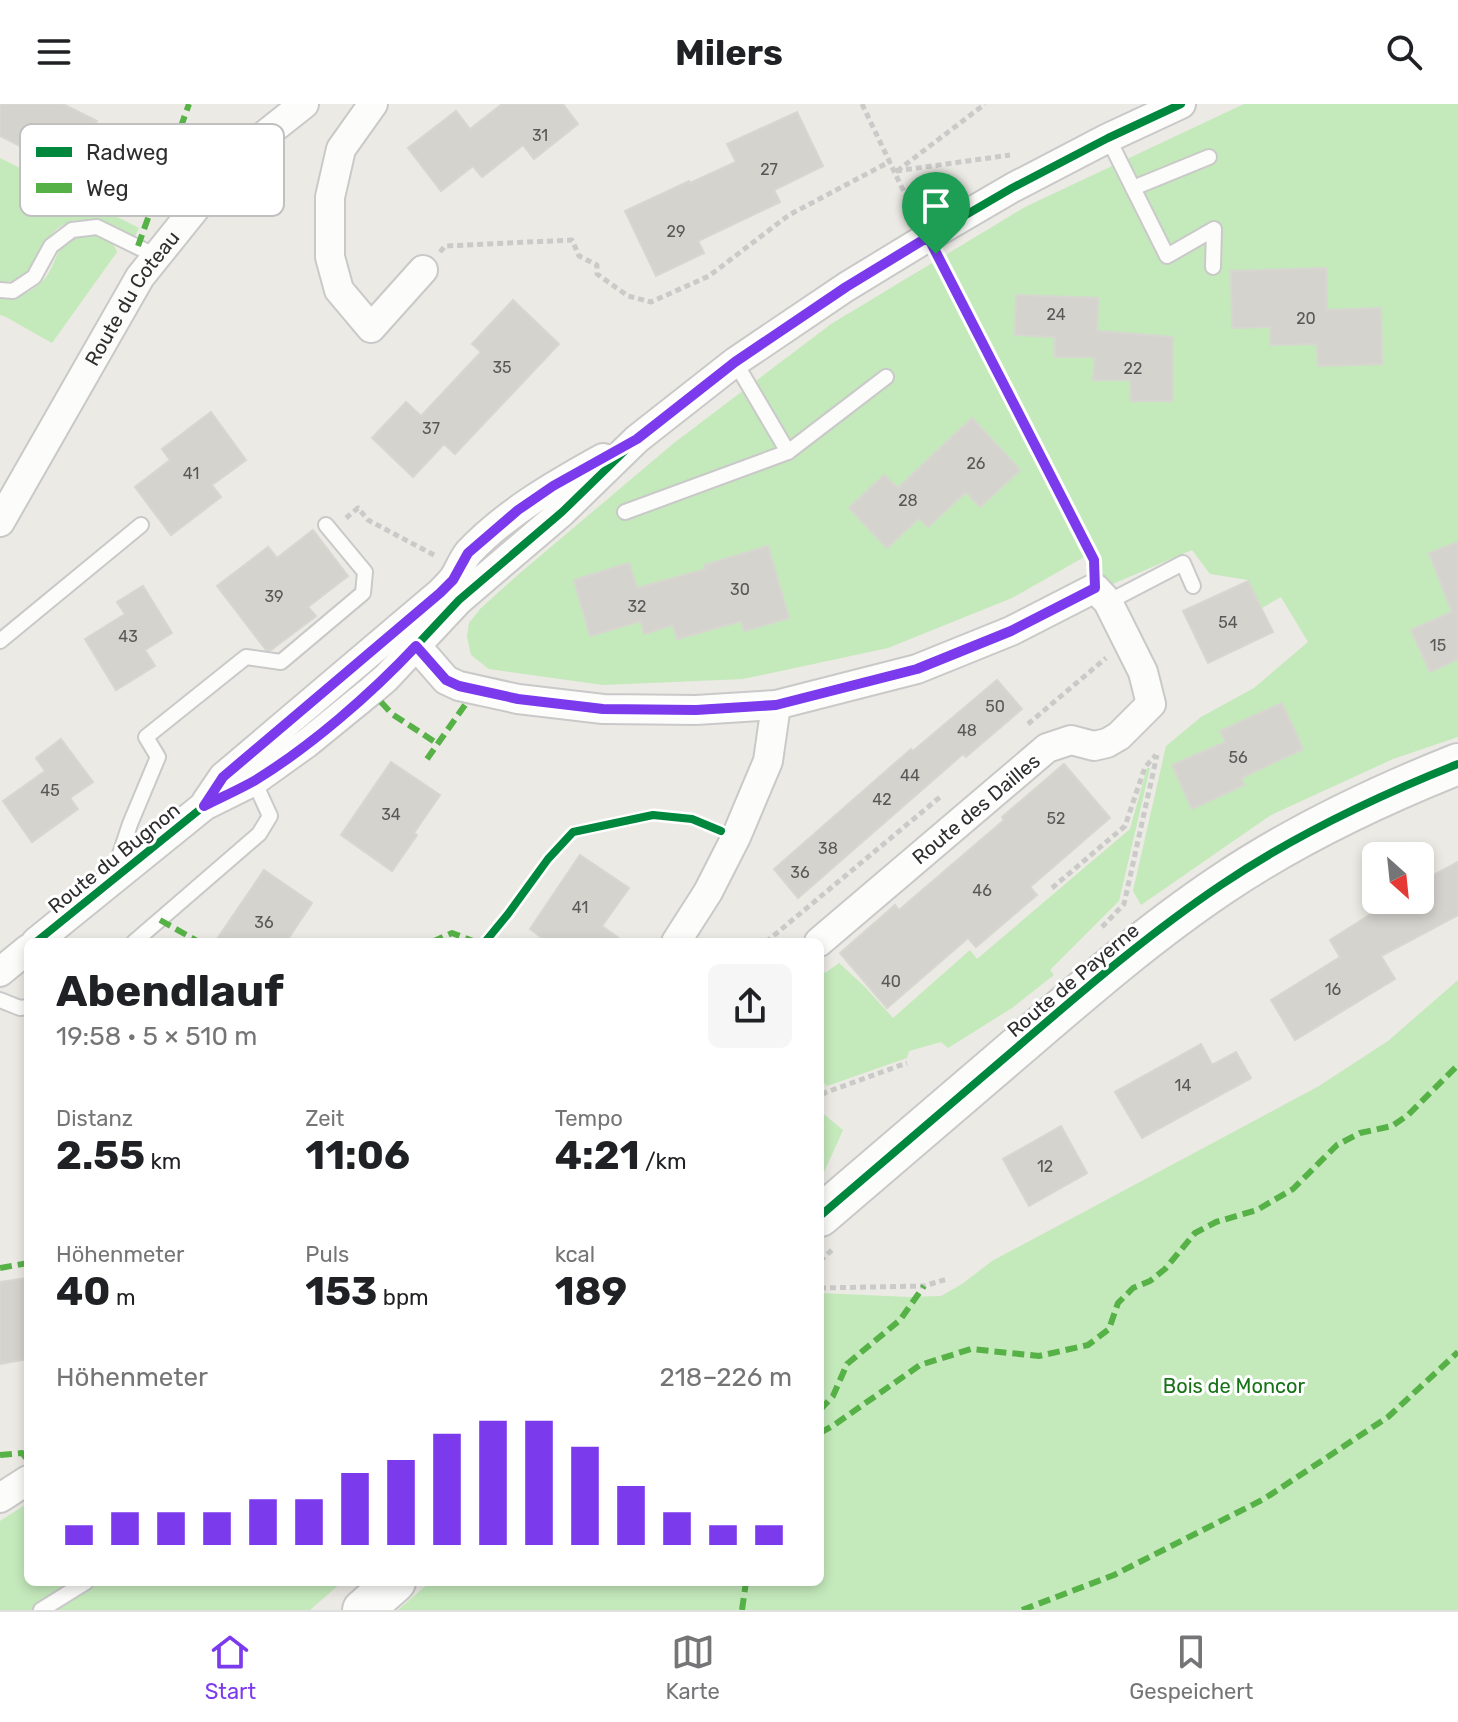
<!DOCTYPE html>
<html lang="de">
<meta charset="utf-8">
<style>
body{margin:0;font-family:Rubik,sans-serif;background:#f6f6f6;color:#202124;height:100vh;display:flex;flex-direction:column;font-size:30px;white-space:nowrap}
*{box-sizing:border-box;margin:0}
p{font-size:26px;color:#757577}
.icon{flex:none;width:44px;height:44px;fill:none;stroke:currentColor;stroke-width:2;stroke-linecap:round;stroke-linejoin:round}
.map{position:relative;flex:1;overflow:hidden}
.panel{position:absolute;left:24px;top:834px;width:800px;height:648px;display:flex;flex-direction:column;background:#fff;border-radius:12px;box-shadow:0 4px 12px #0003}
.panel>*{flex:none}
.needle{width:52px;rotate:153deg}
.controls{position:absolute;left:1362px;top:738px;display:grid;gap:16px}
.controls a{display:grid;place-items:center;width:72px;height:72px;border-radius:12px;background:#fff;box-shadow:0 4px 12px #0003;font-size:40px}
.pin{position:absolute;display:grid;place-items:center;width:68px;height:68px;color:#fff;margin:-82px -34px;border-radius:50% 50% 50% 0;rotate:-45deg;box-shadow:0 0 8px #0007}
.pin .icon{rotate:45deg}
.round{display:grid;place-items:center;flex:none;width:84px;height:84px;border-radius:12px;background:#f6f6f6}
.overview{display:flex;align-items:center;justify-content:space-between;height:136px;padding:0 32px}
h1{font-size:44px;font-weight:700;line-height:60px}
.stats{display:grid;grid-template-columns:repeat(3,1fr);gap:12px;height:136px;padding:8px 32px}
.stats div{display:grid;align-content:center}
.stats b{font-size:40px;font-weight:700}
.stats small{font-size:22px;font-weight:400}
.stats p{font-size:22px}
.chart{height:224px;padding:16px 32px}
.chart p{display:flex;justify-content:space-between}
.chart svg{width:100%;height:144px;margin-top:8px;stroke:#7c3aed;stroke-width:6}
header{display:flex;justify-content:space-between;align-items:center;height:104px;padding:0 32px;background:#fff;font-size:36px;font-weight:700}
.menu{display:flex;justify-content:space-around;align-items:center;height:112px;border-top:2px solid #e0e0e0;background:#fff;font-size:22px;color:#757577}
.menu a{display:grid;justify-items:center;gap:4px}
.menu .current{color:#7c3aed}
.map>svg:first-child{display:block}
.green{fill:#c4e9bb}
.building{fill:#d5d3ce;stroke:#d7d6d0;stroke-width:2}
.lines{fill:none;stroke-linecap:round;stroke-linejoin:round}
.lane-casing{stroke:#cac9c9;stroke-width:18}
.street-casing{stroke:#cac9c9;stroke-width:32}
.secondary-casing{stroke:#cac9c9;stroke-width:44}
.path{stroke:#cacac9;stroke-width:5;stroke-dasharray:6 4;stroke-linecap:butt}
.lane{stroke:#fcfcfb;stroke-width:14}
.street{stroke:#fcfcfb;stroke-width:28}
.secondary{stroke:#fcfcfb;stroke-width:40}
.quiet{stroke:#56b246;stroke-width:6;stroke-dasharray:12 6;stroke-linecap:butt}
.cycleway-casing{stroke:#fff;stroke-width:13}
.cycleway{stroke:#00873e;stroke-width:8}
.route-casing{stroke:#fff;stroke-width:16}
.route{stroke:#7c3aed;stroke-width:10}
.labels{text-anchor:middle;dominant-baseline:central;stroke-width:6;stroke-linejoin:round;paint-order:stroke}
.number-label{font-size:16px;fill:#585857}
.street-label{font-size:20px;fill:#2e2e2e;stroke:#fff}
.park-label{font-size:20px;fill:#167316;stroke:#fff}
.key{fill:#fff;stroke:#c0c0c0;stroke-width:2}
.key-label{font-size:22px;fill:#2e2e2e}
</style>
<header><svg class="icon" aria-label="menu" viewBox="0 0 24 24"><path d="M4 6h16M4 12h16M4 18h16"/></svg>Milers<svg class="icon" aria-label="search" viewBox="0 0 24 24"><circle cx="10" cy="10" r="6"/><path d="M15 15l6 6"/></svg></header>
<div class="map">
<svg width="1458" height="1506" viewBox="0 0 1458 1506">
<rect width="100%" height="100%" fill="#eceae4"/>
<g class="green">
<path d="M1244,0h214v633l-65,22 -122,56 -130,90 -8,-14 33,-145 35,-29 53,-29 54,-46 -27,-45 -19,11 -14,-28 -38,-6 -18,-24 -84,36 -22,-30 -74,42 -124,50 -145,31 -140,6 -114,-16 -18,-14 -4,-18 2,-14 12,-15 39,-35 154,-130 157,-119 194,-117z"/>
<path d="M0,54l139,70 -5,10c-10,-5 -21,-13 -33,-17 -5,-2 -12,-1 -18,-1 -50,1 -38,64 -83,62z"/>
<path d="M93,130c10,4 21,7 24,18l-65,91 -46,-26 -6,-2v-16c14,-2 25,-4 36,-12 28,-21 10,-48 57,-53z"/>
<path d="M1147,664h3l-31,133 -69,69 4,5 -42,33 -64,40 -7,-6 -32,9 -2,7 -80,28 -7,-8v-111l5,6 14,-10 25,23 29,32 77,-68 7,9 153,-130z"/>
<path d="M1458,876v630h-1060l32,-28h390v-289l89,4 32,-1 21,-12 30,-23 327,-175 69,-45z"/>
<path d="M820,1007l23,19 -19,42 -4,3z"/>
<path d="M28,1399v79h314l-32,28h-310v-89z"/>
</g>
<g class="building">
<path d="M0,0h63l34,17 -26,51 -71,-36z"/>
<path d="M502,0h61l15,20 -44,35 -11,-14 -41,32 -9,-11 -32,25 -33,-43 48,-37 14,18z"/>
<path d="M797,8l26,54 -49,24 6,12 -82,39 6,12 -48,23 -31,-65 64,-30 1,2 46,-21 -9,-18z"/>
<path d="M1326,164l1,42 54,-2 1,56 -64,2 -1,-22 -46,1 -1,-18 -38,1 -1,-57z"/>
<path d="M1016,191l82,3 -1,33 76,6v64h-42l-1,-21h-37l2,-23h-40v-20l-40,-2z"/>
<path d="M513,196l46,44 -104,110 -11,-10 -31,33 -41,-39 34,-36 15,14 60,-64 -9,-8z"/>
<path d="M211,308l35,48 -34,25 9,12 -50,38 -36,-48 35,-27 -8,-11z"/>
<path d="M972,314l48,52 -40,37 -14,-15 -38,35 -9,-9 -32,30 -38,-40 35,-33 14,13z"/>
<path d="M313,426l35,46 -40,31 8,9 -45,34h-5l-49,-64 51,-39 9,11z"/>
<path d="M1458,438v117l-28,13 -19,-42 41,-18 -23,-59z"/>
<path d="M768,442l21,72 -45,13 -3,-10 -64,18 -4,-14 -29,9 -3,-13 -51,15 -16,-56 55,-17 8,25 69,-19 -2,-4z"/>
<path d="M1248,477l25,51 -65,31 -25,-52z"/>
<path d="M143,482l29,47 -27,17 10,16 -39,24 -31,-51 40,-25 -8,-12z"/>
<path d="M997,576l25,29 -56,48 -3,-3 -165,144 -24,-29 137,-120 2,2z"/>
<path d="M1282,599l21,46 -62,29 3,7 -52,24 -20,-44 54,-23 -6,-11z"/>
<path d="M61,635l32,43 -23,16 8,11 -46,33 -29,-41 42,-30 -9,-13z"/>
<path d="M391,658l49,33 -26,38 3,2 -25,36 -51,-36z"/>
<path d="M1064,660l46,54 -80,69 7,8 -61,52 -8,-9 -81,70 -47,-55 55,-48 4,5 105,-90 -2,-3z"/>
<path d="M580,751l49,33 -27,38 22,16h-76l-18,-13z"/>
<path d="M1458,758v53l-77,41 14,23 -100,61 -24,-40 69,-43 -10,-17 63,-40h27v-18z"/>
<path d="M264,766l48,33 -26,39h-71z"/>
<path d="M1201,940l11,21 24,-13 15,26 -109,60 -27,-46z"/>
<path d="M1061,1022l26,47 -58,33 -26,-47z"/>
<path d="M28,1174v81l-28,5v-82z"/>
</g>
<g class="lines">
<g class="lane-casing">
<g id="lane">
<path d="M1108,34l59,118 47,-27 -1,38"/>
<path d="M1133,84l76,-31"/>
<path d="M0,186l13,1 21,-14 17,-31 21,-16 25,-3 49,24 9,7"/>
<path d="M735,258l53,90 98,-75"/>
<path d="M625,408l163,-60"/>
<path d="M1108,498l75,-39 10,23"/>
<path d="M0,537l141,-116"/>
<path d="M114,768l16,-48 28,-67 -12,-20 100,-80 35,5 82,-69 2,-21 -39,-47"/>
<path d="M134,838l125,-108 11,-18 -16,-35"/>
<path d="M0,896l20,8 8,-1"/>
<path d="M41,1506l45,-28"/>
</g>
</g>
<g class="street-casing">
<g id="street">
<path d="M373,0l-32,45 -11,48v60l9,33 32,38 52,-58"/>
<path id="s1" d="M0,418l140,-245 74,-92 47,-47 43,-34"/>
<path d="M400,523l46,53 13,6 59,13 85,10 93,1 80,-5 141,-36 94,-38 84,-43 13,14 35,70 8,32 -32,32 -12,7 -13,3 -23,-6 -24,8 -228,194"/>
<path d="M206,698l17,-25 217,-184c4,-4 9,-9 13,-14 6,-8 9,-19 16,-27 38,-40 87,-68 134,-94"/>
<path d="M36,838l168,-136 50,-25 53,-38 65,-53 14,-12 73,-78 103,-88 75,-73 98,-77 111,-75 82,-50 84,-49 96,-50 73,-34"/>
<path d="M676,838l32,-50 28,-55 32,-76 8,-56"/>
<path d="M0,868l28,-23"/>
<path d="M0,1394l28,-18"/>
</g>
</g>
<g class="secondary-casing">
<g id="secondary">
<path d="M820,1112c67,-58 135,-115 202,-173 64,-55 129,-111 199,-158 74,-50 154,-88 237,-121"/>
<path d="M363,1506l32,-28"/>
</g>
</g>
<g class="path">
<path d="M862,0l53,111"/>
<path d="M896,67l114,-16"/>
<path d="M897,67l88,-67"/>
<path d="M440,148l5,-6 127,-6 7,16 18,9v9l31,22 23,6 58,-26 80,-61 102,-54"/>
<path d="M941,158l153,301"/>
<path d="M346,414l12,-10 10,12 66,35"/>
<path d="M1028,620l78,-66"/>
<path d="M1052,784l73,-62 20,-59 11,-12"/>
<path d="M1102,823l22,-23 33,-149"/>
<path d="M766,838l174,-145"/>
<path d="M820,1001l4,-12 83,-30"/>
<path d="M820,1157l14,-13"/>
<path d="M820,1184l104,-2 23,-7"/>
</g>
<use href="#lane" class="lane"/>
<use href="#street" class="street"/>
<use href="#secondary" class="secondary"/>
<g class="quiet">
<path d="M138,142l51,-142"/>
<path d="M381,598l11,12 46,30"/>
<path d="M427,655l38,-54"/>
<path d="M160,816l39,22"/>
<path d="M432,838l20,-9 24,9"/>
<path d="M0,1164l28,-5"/>
<path d="M820,1306l13,-14 14,-32 53,-44 24,-34"/>
<path d="M820,1329l14,-8 86,-60 51,-16 68,7 49,-11 21,-16 9,-26 15,-15 17,-7 15,-12 30,-36 21,-11 41,-12 36,-21 44,-44 23,-12 32,-7 16,-11 50,-50"/>
<path d="M0,1351l22,-2 4,5"/>
<path d="M742,1506l4,-28"/>
<path d="M1022,1506l92,-35 150,-76 124,-82 70,-65"/>
</g>
<g class="cycleway-casing">
<g id="cycleway">
<path d="M36,838l168,-136 50,-25 53,-38 65,-53 14,-12 73,-78 103,-88 75,-73 98,-77 111,-75 82,-50 84,-49 96,-50 73,-34"/>
<path d="M485,838l23,-28 40,-55 25,-27 80,-17 39,4 29,12"/>
<path d="M820,1112c67,-58 135,-115 202,-173 64,-55 129,-111 199,-158 74,-50 154,-88 237,-121"/>
</g>
</g>
<use href="#cycleway" class="cycleway"/>
</g>
<g class="lines">
<g class="route-casing">
<path id="route" d="M928,133l166,323 1,28 -84,43 -94,38 -141,36 -80,5 -93,-1 -85,-10 -59,-13 -13,-6 -30,-34c-45,48 -106,101 -162,135 -16,9 -34,17 -50,25l19,-29 217,-184 13,-13 15,-27 50,-43 35,-24 84,-47 98,-77 111,-75z"/>
</g>
<use href="#route" class="route"/>
</g>
<g class="labels">
<g class="number-label">
<text x="540" y="31">31</text>
<text x="769" y="65">27</text>
<text x="676" y="127">29</text>
<text x="1056" y="210">24</text>
<text x="1306" y="214">20</text>
<text x="502" y="263">35</text>
<text x="1133" y="264">22</text>
<text x="431" y="324">37</text>
<text x="976" y="359">26</text>
<text x="191" y="369">41</text>
<text x="908" y="396">28</text>
<text x="740" y="485">30</text>
<text x="274" y="492">39</text>
<text x="637" y="502">32</text>
<text x="1228" y="518">54</text>
<text x="128" y="532">43</text>
<text x="1438" y="541">15</text>
<text x="995" y="602">50</text>
<text x="967" y="626">48</text>
<text x="1238" y="653">56</text>
<text x="910" y="671">44</text>
<text x="50" y="686">45</text>
<text x="882" y="695">42</text>
<text x="391" y="710">34</text>
<text x="1056" y="714">52</text>
<text x="828" y="744">38</text>
<text x="800" y="768">36</text>
<text x="982" y="786">46</text>
<text x="580" y="803">41</text>
<text x="264" y="818">36</text>
<text x="891" y="877">40</text>
<text x="1333" y="885">16</text>
<text x="1183" y="981">14</text>
<text x="1045" y="1062">12</text>
</g>
<g class="street-label">
<text stroke="none"><textPath href="#s1" startOffset="260">Route du Coteau</textPath></text>
<text transform="translate(976 705) rotate(-40)">Route des Dailles</text>
<text transform="translate(114 754) rotate(-39)">Route du Bugnon</text>
<text transform="translate(1073 876) rotate(-40)">Route de Payerne</text>
</g>
<g class="park-label">
<text x="1234" y="1282">Bois de Moncor</text>
</g>
</g>
<rect x="20" y="20" width="264" height="92" rx="12" class="key"/>
<rect x="36" y="43" width="36" height="10" fill="#00873e"/>
<rect x="36" y="79" width="36" height="10" fill="#56b246"/>
<g class="key-label">
<text x="86" y="56">Radweg</text>
<text x="86" y="92">Weg</text>
</g>
</svg>
<div class="controls">
<a><svg class="needle" viewBox="-14 -14 28 28"><path d="M0-13l5 13h-10z" fill="#e53935"/><path d="M0 13l5-13h-10z" fill="#757577"/></svg></a>
</div>
<div class="pin" style="left:936px;top:150px;background:#1e9e55"><svg class="icon" aria-label="arrive" viewBox="0 0 24 24"><path d="M6 21V4h12l-3 4 3 4H6"/></svg></div>
<section class="panel">
<div class="overview"><div><h1>Abendlauf</h1><p>19:58 · 5 × 510 m</p></div><a class="round"><svg class="icon" aria-label="share" viewBox="0 0 24 24"><path d="M12 15V3M7 8l5-5 5 5M5 13v7h14v-7"/></svg></a></div>
<div class="stats">
<div><p>Distanz</p><b>2.55<small> km</small></b></div>
<div><p>Zeit</p><b>11:06</b></div>
<div><p>Tempo</p><b>4:21<small> /km</small></b></div>
</div>
<div class="stats">
<div><p>Höhenmeter</p><b>40<small> m</small></b></div>
<div><p>Puls</p><b>153<small> bpm</small></b></div>
<div><p>kcal</p><b>189</b></div>
</div>
<div class="chart"><p><span>Höhenmeter</span>218–226 m</p>
<svg viewBox="0 0 160 44" preserveAspectRatio="none"><path d="M5 44V38M15 44V34M25 44V34M35 44V34M45 44V30M55 44V30M65 44V22M75 44V18M85 44V10M95 44V6M105 44V6M115 44V14M125 44V26M135 44V34M145 44V38M155 44V38"/></svg>
</div>
</section>
</div>
<nav class="menu">
<a class="current"><svg class="icon" aria-label="home" viewBox="0 0 24 24"><path d="M3 11l9-7 9 7M6 9v11h12V9"/></svg>Start</a>
<a><svg class="icon" aria-label="map" viewBox="0 0 24 24"><path d="M3 6l6-2 6 2 6-2v14l-6 2-6-2-6 2zM9 4v14M15 6v14"/></svg>Karte</a>
<a><svg class="icon" aria-label="saved" viewBox="0 0 24 24"><path d="M7 4h10v16l-5-4-5 4z"/></svg>Gespeichert</a>
</nav>
